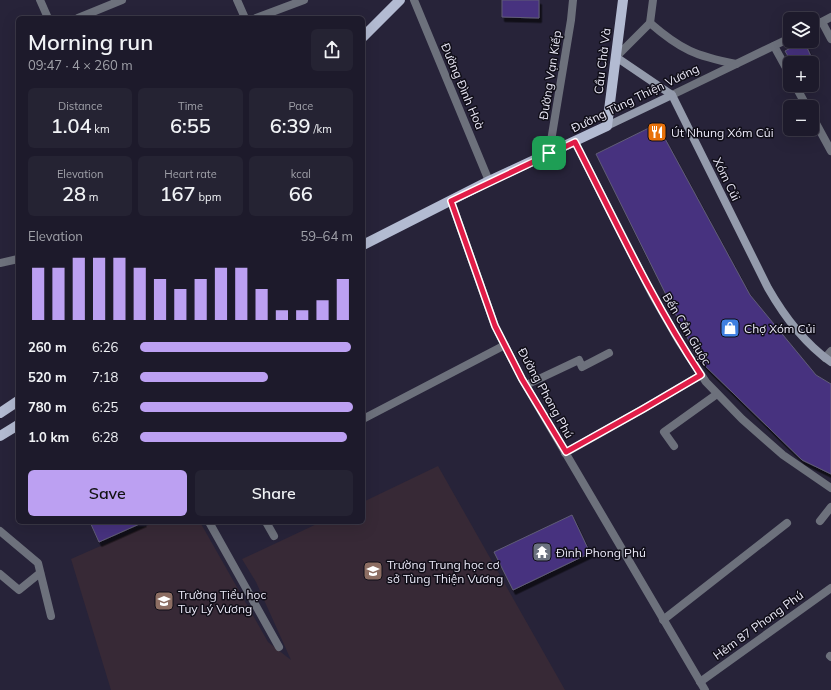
<!DOCTYPE html>
<meta charset="utf-8">
<style>
body{margin:0;font-family:Mulish,sans-serif;background:#252333;color:#f1f3f6;height:100vh;display:flex;flex-direction:column;font-size:15px;white-space:nowrap}
*{box-sizing:border-box;margin:0}
p{font-size:13px;color:#a0a1a9}
.icon{flex:none;width:22px;height:22px;fill:none;stroke:currentColor;stroke-width:2;stroke-linecap:round;stroke-linejoin:round}
.map{position:relative;flex:1;overflow:hidden}
.details{position:absolute;left:16px;top:16px;width:349px;height:508px;display:flex;flex-direction:column;background:#1d1a2b;border-radius:6px;box-shadow:0 4px 16px #0002,0 0 0 1px #3b3847}
.details>*{flex:none}
.buttons{position:absolute;left:783px;top:12px;display:grid;gap:8px}
.buttons a{display:grid;place-items:center;width:36px;height:36px;border-radius:6px;background:#1d1a2b;box-shadow:0 4px 16px #0002,0 0 0 1px #3b3847;font-size:20px}
.pin{position:absolute;display:grid;place-items:center;width:34px;height:34px;color:#fff;margin:-17px;border-radius:8px;box-shadow:0 2px 6px #0006}
.round{display:grid;place-items:center;flex:none;width:42px;height:42px;border-radius:6px;background:#252333}
.overview{display:flex;align-items:center;justify-content:space-between;height:68px;padding:0 12px}
h1{font-size:22px;font-weight:600;line-height:30px}
.stats{display:grid;grid-template-columns:repeat(3,1fr);gap:6px;height:68px;padding:4px 12px}
.stats div{display:grid;align-content:center;border-radius:6px;background:#252333;text-align:center}
.stats b{font-size:20px;font-weight:600}
.stats small{font-size:11px;font-weight:400}
.stats p{font-size:11px}
.chart{height:112px;padding:8px 12px}
.chart p{display:flex;justify-content:space-between}
.chart svg{width:100%;height:72px;margin-top:4px;stroke:#bca0f2;stroke-width:6}
.button{display:flex;gap:8px;margin-top:auto;padding:8px 12px}
.button a{flex:1;height:46px;border-radius:6px;background:#bca0f2;color:#111;font-size:16px;font-weight:600;line-height:46px;text-align:center}
.button a+a{background:#252333;color:#f1f3f6}
ul{padding:0 12px;list-style:none;font-size:13px}
li{display:grid;grid-template-columns:64px 48px 1fr;align-items:center;height:30px}
li i{height:10px;border-radius:5px;background:#bca0f2}
.map>svg:first-child{display:block}
.education{fill:#372936}
.building{fill:#46317f;stroke:#615d77;filter:url(#shadow)}
.lines{fill:none;stroke-linecap:round;stroke-linejoin:round}
.service{stroke:#6d717c;stroke-width:8}
.minor{stroke:#6d717c;stroke-width:8}
.tertiary{stroke:#6d717c;stroke-width:8}
.secondary{stroke:#949bac;stroke-width:8}
.primary{stroke:#b3bbd2;stroke-width:10}
.route-casing{stroke:#fff;stroke-width:8}
.route{stroke:#e11d48;stroke-width:5}
.labels{text-anchor:middle;dominant-baseline:central;stroke-width:3;stroke-linejoin:round;paint-order:stroke}
.street-label{font-size:12px;fill:#eae8f7;stroke:#100e18}
.poi-label{font-size:12px;fill:#eae8f7;stroke:#100e18;text-anchor:start}
</style>
<div class="map">
<svg width="831" height="690" viewBox="0 0 831 690">
<defs>
<filter id="shadow"><feDropShadow dx="2.5" dy="4.5" stdDeviation="0" flood-color="#0009"/></filter>
</defs>
<rect width="100%" height="100%" fill="#272339"/>
<path class="education" d="M438,466l127,224h-454l-40,-131 84,-37h45l68,120 23,18 -35,-78 -14,-23 79,-37h42v-20z"/>
<g class="building">
<path d="M502,0h37v18l-37,-1z"/>
<path d="M804,41l10,22h-22l-7,-12z"/>
<path d="M657,124l93,171 66,80 15,9v90l-29,-14 -104,-101 -102,-205z"/>
<path d="M572,515l18,38 -77,37 -19,-38z"/>
<path d="M90,522h54l-45,20z"/>
</g>
<g class="lines">
<g class="service">
<path d="M237,0l8,18"/>
<path d="M78,18l44,-18"/>
<path d="M256,18l48,-18"/>
<path d="M822,22l9,17"/>
<path d="M774,46l16,29"/>
<path d="M795,85l12,22"/>
<path d="M812,116l19,35"/>
<path d="M0,263l18,-4"/>
<path d="M825,358l6,-7"/>
<path d="M526,385l53,-25 3,7 27,-14"/>
<path d="M363,419l142,-74"/>
<path d="M674,446l-10,-14 53,-38"/>
<path d="M565,453l78,-44 58,-34"/>
<path d="M209,522l70,125"/>
<path d="M266,522l8,14"/>
<path d="M0,531l38,32 13,53"/>
<path d="M0,574l19,16 21,-17"/>
<path d="M663,620l124,-97"/>
<path d="M830,656l1,1"/>
<path d="M700,682l131,-94"/>
</g>
<g class="minor">
<path d="M40,0l8,18"/>
<path d="M414,0l75,181"/>
<path d="M575,142l77,152 27,47 27,41 36,37 41,36 48,33"/>
<path d="M549,153l22,-133 2,-20"/>
<path d="M451,201l44,125 27,53 183,311"/>
<path d="M820,521l11,-14"/>
</g>
<g class="tertiary">
<path d="M650,23c31,27 46,33 86,41"/>
<path d="M812,27l19,-10"/>
<path d="M616,57l34,-34 3,-23"/>
<path d="M672,95l118,-57"/>
</g>
<g class="secondary">
<path d="M616,57l56,38 96,193c16,28 36,55 63,74"/>
<path d="M607,126l65,-31"/>
</g>
<g class="primary">
<path d="M363,37l37,-37"/>
<path d="M363,245l126,-64 118,-55 16,-126"/>
<path d="M0,413l18,-12"/>
<path d="M0,436l18,-11"/>
</g>
</g>
<g class="lines">
<g class="route-casing">
<path id="route" d="M575,142c40,78 77,159 126,233l-58,34 -77,43 -44,-73 -27,-53 -44,-125z"/>
</g>
<use href="#route" class="route"/>
</g>
<defs>
<g id="restaurant-square" transform="scale(1)"><rect x="-9" y="-9" width="18" height="18" rx="4" fill="#e8710a" stroke="#100e18"/><path d="M-5-6h1v4h1v-4h1v4h1v-4h1v5L-1.5 .5V6h-2V.5L-5-1ZM5-6V6H3V1.5H1.5Q1.5-4 5-6Z" fill="#fff"/></g>
<g id="shop-square" transform="scale(1)"><rect x="-9" y="-9" width="18" height="18" rx="4" fill="#3f7fe0" stroke="#100e18"/><path d="M-5-2.5h2.3a2.7 3.5 0 0 1 5.4 0H5L5.5 6h-11ZM-1.5-2.5h3a1.5 2.3 0 0 0-3 0Z" fill="#fff"/></g>
<g id="temple-square" transform="scale(1)"><rect x="-9" y="-9" width="18" height="18" rx="4" fill="#6b7280" stroke="#100e18"/><path d="M0-6L5-2H3V0L6.5 2.5H4V6H1.5V3h-3V6H-4V2.5H-6.5L-3 0V-2H-5Z" fill="#fff"/></g>
<g id="school-square" transform="scale(1)"><rect x="-9" y="-9" width="18" height="18" rx="4" fill="#8d6e63" stroke="#100e18"/><path d="M0-5L7-2L0 1L-7-2ZM-4 1L0 2.5L4 1V4Q0 6-4 4Z" fill="#fff"/></g>
</defs>
<g fill-rule="evenodd">
<use href="#restaurant-square" x="657" y="132"/>
<use href="#shop-square" x="730" y="328"/>
<use href="#temple-square" x="542" y="552"/>
<use href="#school-square" x="373" y="571"/>
<use href="#school-square" x="164" y="601"/>
</g>
<g class="labels">
<g class="street-label">
<text transform="translate(602 61) rotate(-83)">Cầu Chà Và</text>
<text transform="translate(550 75) rotate(-81)">Đường Vạn Kiếp</text>
<text transform="translate(463 86) rotate(67)">Đường Đình Hoà</text>
<text transform="translate(635 98) rotate(-26)">Đường Tùng Thiện Vương</text>
<text transform="translate(727 179) rotate(64)">Xóm Củi</text>
<text transform="translate(687 329) rotate(59)">Bến Cần Giuộc</text>
<text transform="translate(546 393) rotate(61)">Đường Phong Phú</text>
<text transform="translate(758 625) rotate(-36)">Hẻm 87 Phong Phú</text>
</g>
<g class="poi-label">
<text x="671" y="132">Út Nhung Xóm Củi</text>
<text x="744" y="328">Chợ Xóm Củi</text>
<text x="556" y="552">Đình Phong Phú</text>
<text x="387" y="564">Trường Trung học cơ<tspan x="387" dy="14">sở Tùng Thiện Vương</tspan></text>
<text x="178" y="594">Trường Tiểu học<tspan x="178" dy="14">Tuy Lý Vương</tspan></text>
</g>
</g>
</svg>
<div class="buttons">
<a><svg class="icon" aria-label="layers" viewBox="0 0 24 24"><path d="M12 4l9 5-9 5-9-5zM3 14l9 5 9-5"/></svg></a>
<a>+</a>
<a>−</a>
</div>
<div class="pin" style="left:549px;top:153px;background:#1e9e55"><svg class="icon" aria-label="arrive" viewBox="0 0 24 24"><path d="M6 21V4h12l-3 4 3 4H6"/></svg></div>
<section class="details">
<div class="overview"><div><h1>Morning run</h1><p>09:47 · 4 × 260 m</p></div><a class="round"><svg class="icon" aria-label="share" viewBox="0 0 24 24"><path d="M12 15V3M7 8l5-5 5 5M5 13v7h14v-7"/></svg></a></div>
<div class="stats">
<div><p>Distance</p><b>1.04<small> km</small></b></div>
<div><p>Time</p><b>6:55</b></div>
<div><p>Pace</p><b>6:39<small> /km</small></b></div>
</div>
<div class="stats">
<div><p>Elevation</p><b>28<small> m</small></b></div>
<div><p>Heart rate</p><b>167<small> bpm</small></b></div>
<div><p>kcal</p><b>66</b></div>
</div>
<div class="chart"><p><span>Elevation</span>59–64 m</p>
<svg viewBox="0 0 160 44" preserveAspectRatio="none"><path d="M5 44V12M15 44V12M25 44V6M35 44V6M45 44V6M55 44V12M65 44V19M75 44V25M85 44V19M95 44V12M105 44V12M115 44V25M125 44V38M135 44V38M145 44V32M155 44V19"/></svg>
</div>
<ul>
<li><b>260 m</b>6:26<i style="width:99%"></i></li>
<li><b>520 m</b>7:18<i style="width:60%"></i></li>
<li><b>780 m</b>6:25<i style="width:100%"></i></li>
<li><b>1.0 km</b>6:28<i style="width:97%"></i></li>
</ul>
<div class="button"><a>Save</a><a>Share</a></div>
</section>
</div>
